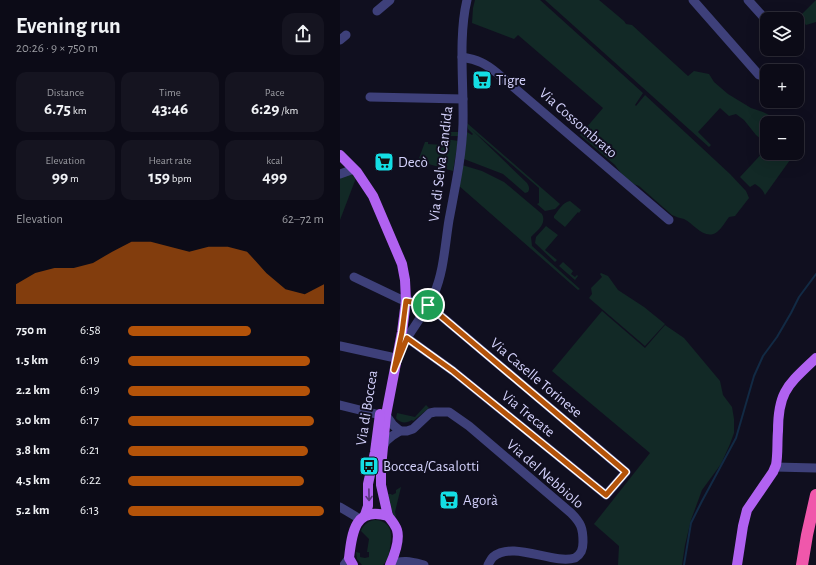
<!DOCTYPE html>
<meta charset="utf-8">
<style>
body{margin:0;font-family:"Alegreya Sans",sans-serif;background:#151420;color:#f1f3f6;height:100vh;display:flex;flex-direction:column;font-size:15px;white-space:nowrap}
*{box-sizing:border-box;margin:0}
p{font-size:13px;color:#9a9ba1}
.icon{flex:none;width:22px;height:22px;fill:none;stroke:currentColor;stroke-width:2;stroke-linecap:round;stroke-linejoin:round}
.map{position:relative;flex:1;overflow:hidden}
.side{display:flex;flex-direction:column;background:#0c0b17;width:340px}
.side>*{flex:none}
.fabs{position:absolute;left:420px;top:12px;display:grid;gap:8px}
.fabs a{display:grid;place-items:center;width:44px;height:44px;border-radius:8px;background:#0c0b17;box-shadow:0 4px 16px #0002,0 0 0 1px #2c2b36;font-size:20px}
.pin{position:absolute;display:grid;place-items:center;width:34px;height:34px;color:#fff;margin:-17px;border:2px solid #fff;border-radius:50%;box-shadow:0 1px 4px #0007}
.round{display:grid;place-items:center;flex:none;width:42px;height:42px;border-radius:12px;background:#151420}
.headline{display:flex;align-items:center;justify-content:space-between;height:68px;padding:0 16px}
h1{font-size:22px;font-weight:700;line-height:30px}
.stats{display:grid;grid-template-columns:repeat(3,1fr);gap:6px;height:68px;padding:4px 16px}
.stats div{display:grid;align-content:center;border-radius:10px;background:#151420;text-align:center}
.stats b{font-size:17px;font-weight:700}
.stats small{font-size:11px;font-weight:400}
.stats p{font-size:11px}
.chart{height:112px;padding:8px 16px}
.chart p{display:flex;justify-content:space-between}
.chart svg{width:100%;height:72px;margin-top:4px;fill:#b45309;opacity:.7}
ul{padding:0 16px;list-style:none;font-size:13px}
li{display:grid;grid-template-columns:64px 48px 1fr;align-items:center;height:30px}
li i{height:10px;border-radius:5px;background:#b45309}
main{display:flex;flex:1;min-height:0}
.map>svg:first-child{display:block}
.green{fill:#122926}
.lines{fill:none;stroke-linecap:round;stroke-linejoin:round}
.stream{stroke:#122a44;stroke-width:2}
.minor{stroke:#3e407a;stroke-width:9}
.major{stroke:#b162f1;stroke-width:10}
.highway{stroke:#f057ab;stroke-width:12}
.oneway{stroke:#58347d}
.route-casing{stroke:#fff;stroke-width:8}
.route{stroke:#b45309;stroke-width:5}
.labels{text-anchor:middle;dominant-baseline:central;stroke-width:4;stroke-linejoin:round;paint-order:stroke}
.poi-label{font-size:15px;fill:#d3d1fb;stroke:#100f1f;text-anchor:start}
.street-label{font-size:15px;fill:#d3d1fb;stroke:#100f1f}
</style>
<main>
<section class="side">
<div class="headline"><div><h1>Evening run</h1><p>20:26 · 9 × 750 m</p></div><a class="round"><svg class="icon" aria-label="share" viewBox="0 0 24 24"><path d="M12 15V3M7 8l5-5 5 5M5 13v7h14v-7"/></svg></a></div>
<div class="stats">
<div><p>Distance</p><b>6.75<small> km</small></b></div>
<div><p>Time</p><b>43:46</b></div>
<div><p>Pace</p><b>6:29<small> /km</small></b></div>
</div>
<div class="stats">
<div><p>Elevation</p><b>99<small> m</small></b></div>
<div><p>Heart rate</p><b>159<small> bpm</small></b></div>
<div><p>kcal</p><b>499</b></div>
</div>
<div class="chart"><p><span>Elevation</span>62–72 m</p>
<svg viewBox="0 0 160 44" preserveAspectRatio="none"><path d="M0 44V32L10 25L20 22L30 22L40 19L50 12L60 6L70 6L80 9L90 12L100 9L110 9L120 12L130 25L140 35L150 38L160 32V44z"/></svg>
</div>
<ul>
<li><b>750 m</b>6:58<i style="width:63%"></i></li>
<li><b>1.5 km</b>6:19<i style="width:93%"></i></li>
<li><b>2.2 km</b>6:19<i style="width:93%"></i></li>
<li><b>3.0 km</b>6:17<i style="width:95%"></i></li>
<li><b>3.8 km</b>6:21<i style="width:92%"></i></li>
<li><b>4.5 km</b>6:22<i style="width:90%"></i></li>
<li><b>5.2 km</b>6:13<i style="width:100%"></i></li>
</ul>
</section>
<div class="map">
<svg width="476" height="565" viewBox="0 0 476 565">
<rect width="100%" height="100%" fill="#100f1f"/>
<g class="green">
<path d="M135,0h65l103,93 -8,12 1,1 9,-11 85,79 16,17 3,7 -14,18 -6,1c-4,5 -7,11 -12,15 -12,9 -23,-8 -33,-13 -4,-1 -8,-2 -12,-4l-33,-29c-9,-2 -19,-13 -24,-21l-35,-30 23,-27 -85,-73 -4,4 -42,-16 1,-15z"/>
<path d="M205,0h54l25,21 2,3 6,1 56,51 6,-5 15,3 5,8 14,12 23,14 12,4 22,11h-18v21l-11,-9 -12,-15 -8,-6 -7,2 -9,-8 -22,24 13,13 -2,2z"/>
<path d="M476,0v22l-10,3 -7,-8z"/>
<path d="M127,123l93,81 -5,5 -10,2 -8,-7 2,-1v-15l-67,-58 55,53c2,3 3,6 1,9l-3,1 -22,-19 -39,-15v-5l3,-22 5,3 1,-1 -5,-5z"/>
<path d="M457,131l6,9 -1,4 -5,7z"/>
<rect x="102" y="132" width="17" height="4"/>
<path d="M106,139l12,2 -5,30 -35,-10 7,-19h3v2l14,1z"/>
<path d="M427,148v5h28l-30,42c-2,-5 -5,-8 -10,-11l-5,3 -10,-10z"/>
<path d="M122,165l20,6 22,11 38,32c5,10 -5,17 -11,23l1,9 48,43 -2,1 -120,-105z"/>
<path d="M9,172l7,6 -16,42v-42z"/>
<path d="M230,201l11,9 -2,3 -1,-1 -13,15 -11,-9v-2c4,-5 9,-14 16,-15z"/>
<path d="M206,226l12,9 -13,15 12,10 -2,2 -20,-19 1,-6z"/>
<path d="M223,262l10,9 -2,3 4,3 2,-2 1,1 -3,4 -16,-14z"/>
<path d="M261,273l7,3 10,14 26,17 21,17 -20,22 -56,-48 3,-4 -1,-6 11,-11 -2,-3z"/>
<path d="M262,311l43,37 20,-23 19,13 36,43 3,14 9,12 2,12v14l-4,11 -9,20 -19,26 -11,30 -6,25 -3,20h-64l1,-19 -25,-22 56,-71 -98,-82z"/>
<path d="M86,405l3,3 -16,13 -1,-1c-6,4 -12,3 -16,-2l1,-5 18,4z"/>
<path d="M61,487l-6,25 1,4 -1,1 -2,-2 -5,-21h3l1,1 4,-2v-3z"/>
<path d="M35,520c16,1 18,13 15,27 -1,7 -2,13 -7,18h-21l-5,-6 -1,-7 4,1v4l5,1 4,-1v-5h-2l2,-13 -8,-8c2,-6 7,-10 14,-11z"/>
</g>
<g class="lines">
<path class="stream" d="M344,565l7,-42 11,-22 34,-63 18,-62 9,-20 14,-19 14,-24 8,-16 17,-23"/>
<g class="minor">
<path d="M353,0l66,75"/>
<path d="M408,0l19,21"/>
<path d="M37,11l13,-11"/>
<path d="M0,40l6,-5"/>
<path d="M122,57c16,3 23,6 35,16l172,147"/>
<path d="M30,97l93,2"/>
<path d="M0,174l14,-5"/>
<path d="M14,277l46,22 28,6"/>
<path d="M67,338l46,33 153,124 20,-23 -198,-167"/>
<path d="M64,343l3,-5c9,-14 20,-29 27,-44 10,-23 11,-50 15,-74 6,-32 13,-64 14,-96 1,-39 -5,-87 4,-124"/>
<path d="M0,346l51,11"/>
<path d="M0,405l40,10"/>
<path d="M46,415l7,10 7,6"/>
<path d="M43,447l3,-6 6,-5 8,-5h7l6,-2 17,-16 5,-1h14l20,14 102,87c10,10 12,15 12,29 0,8 -2,12 -8,16 -22,7 -62,-18 -82,-1 -2,2 -4,6 -5,8"/>
<path d="M435,467l41,1"/>
<path d="M0,507l20,12"/>
<path d="M4,565l5,-7"/>
<path d="M51,565c11,-6 21,-3 33,0"/>
</g>
<g class="major">
<path d="M0,155l17,17 16,24 29,68 3,16 1,21 -4,31 -16,83 -5,53v17l7,31"/>
<path d="M25,515l3,-9v-22l7,-32 5,-38"/>
<path d="M13,565l-4,-7c3,-26 6,-52 39,-42 3,4 7,8 9,14 3,10 -3,26 -7,35"/>
<path d="M397,565l6,-39 4,-16 26,-38 3,-7c2,-10 1,-23 2,-34 0,-40 10,-46 38,-73"/>
</g>
<path class="highway" d="M462,565l5,-30 9,-40"/>
</g>
<defs><path id="oneway-shaft" d="M-6 0H5M1.5-3L5.5 0L1.5 3" fill="none" stroke-width="1.6" stroke-linecap="round" stroke-linejoin="round"/></defs>
<use class="oneway" href="#oneway-shaft" transform="translate(29 495) rotate(89)"/>
<g class="lines">
<g class="route-casing">
<path id="route" d="M66,301l22,4 198,167 -20,23 -153,-124 -46,-33 -13,32 8,-38z"/>
</g>
<use href="#route" class="route"/>
</g>
<defs>
<g id="supermarket-square" transform="scale(1)"><rect x="-9" y="-9" width="18" height="18" rx="4" fill="#14dee4" stroke="#100f1f"/><path d="M-6-5.5h2.5l.6 2H6L4.5 2H-2.5L-4.4-4H-6ZM-1.5 3.2a1.3 1.3 0 1 0 .1 0ZM3 3.2a1.3 1.3 0 1 0 .1 0Z" fill="#111"/></g>
<g id="bus-square" transform="scale(1)"><rect x="-9" y="-9" width="18" height="18" rx="4" fill="#14dee4" stroke="#100f1f"/><path d="M-5-6H5V4H4V6H2V4H-2V6H-4V4H-5ZM-3.5-4V0h7V-4ZM-3.5 1.2v1.5H-2V1.2ZM2 1.2v1.5H3.5V1.2Z" fill="#111"/></g>
</defs>
<g fill-rule="evenodd">
<use href="#supermarket-square" x="142" y="80"/>
<use href="#supermarket-square" x="44" y="162"/>
<use href="#bus-square" x="29" y="466"/>
<use href="#supermarket-square" x="109" y="500"/>
</g>
<g class="labels">
<g class="poi-label">
<text x="156" y="80">Tigre</text>
<text x="58" y="162">Decò</text>
<text x="43" y="466">Boccea/Casalotti</text>
<text x="123" y="500">Agorà</text>
</g>
<g class="street-label">
<text transform="translate(238 123) rotate(41)">Via Cossombrato</text>
<text transform="translate(101 164) rotate(-83)">Via di Selva Candida</text>
<text transform="translate(196 378) rotate(40)">Via Caselle Torinese</text>
<text transform="translate(27 408) rotate(-81)">Via di Boccea</text>
<text transform="translate(188 414) rotate(39)">Via Trecate</text>
<text transform="translate(205 474) rotate(41)">Via del Nebbiolo</text>
</g>
</g>
</svg>
<div class="fabs">
<a><svg class="icon" aria-label="layers" viewBox="0 0 24 24"><path d="M12 4l9 5-9 5-9-5zM3 14l9 5 9-5"/></svg></a>
<a>+</a>
<a>−</a>
</div>
<div class="pin" style="left:88px;top:305px;background:#1e9e55"><svg class="icon" aria-label="arrive" viewBox="0 0 24 24"><path d="M6 21V4h12l-3 4 3 4H6"/></svg></div>
</div>
</main>
